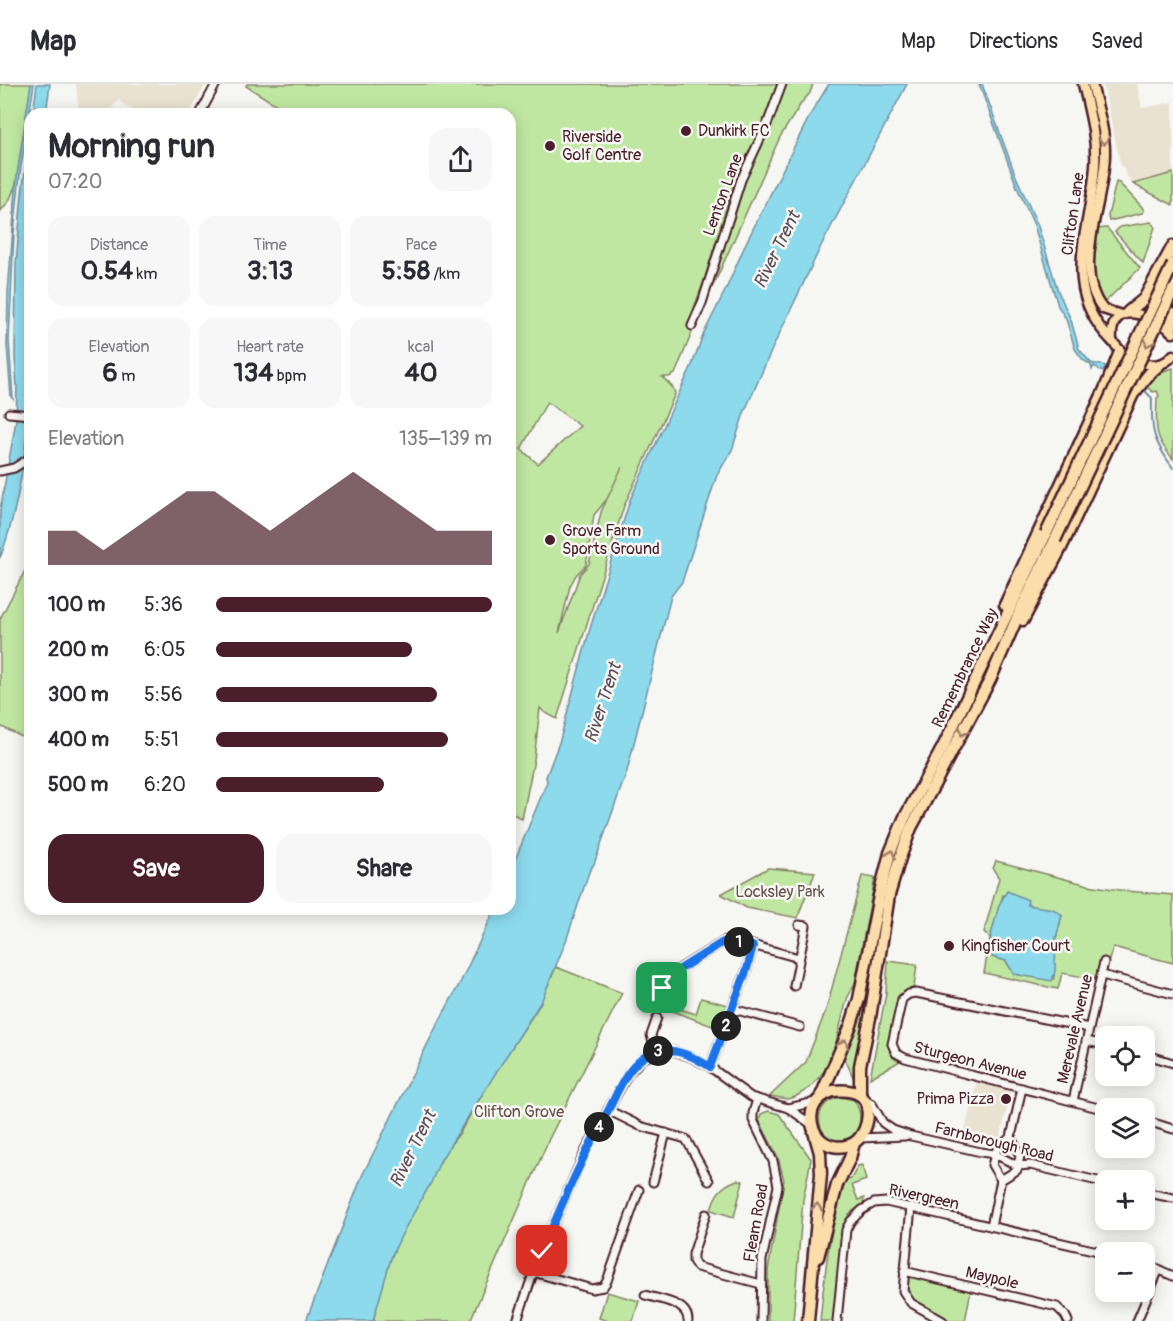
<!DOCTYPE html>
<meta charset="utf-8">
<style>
body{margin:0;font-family:Pangolin,sans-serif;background:#f7f7f7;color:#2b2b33;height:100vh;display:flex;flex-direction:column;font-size:22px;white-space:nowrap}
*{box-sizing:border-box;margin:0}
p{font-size:20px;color:#7c7c81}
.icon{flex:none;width:33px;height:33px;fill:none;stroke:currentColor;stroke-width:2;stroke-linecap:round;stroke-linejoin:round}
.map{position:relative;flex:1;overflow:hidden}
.details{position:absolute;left:24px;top:24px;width:492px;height:807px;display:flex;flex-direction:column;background:#fff;border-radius:18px;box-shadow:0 3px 15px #0003}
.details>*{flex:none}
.fabs{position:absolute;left:1095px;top:942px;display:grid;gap:12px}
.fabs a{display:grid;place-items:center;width:60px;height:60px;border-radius:12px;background:#fff;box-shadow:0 3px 15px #0003;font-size:30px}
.pin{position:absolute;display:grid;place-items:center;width:51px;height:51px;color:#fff;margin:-26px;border-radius:12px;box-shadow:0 3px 9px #0006}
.km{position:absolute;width:30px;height:30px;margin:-15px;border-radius:50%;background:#222;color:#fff;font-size:16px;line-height:30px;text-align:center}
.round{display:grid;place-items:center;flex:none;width:63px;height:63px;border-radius:18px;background:#f7f7f7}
.head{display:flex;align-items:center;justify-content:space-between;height:102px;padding:0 24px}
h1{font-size:33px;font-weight:700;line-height:45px}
.metrics{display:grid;grid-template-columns:repeat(3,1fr);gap:9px;height:102px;padding:6px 24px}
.metrics div{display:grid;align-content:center;border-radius:15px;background:#f7f7f7;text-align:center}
.metrics b{font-size:26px;font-weight:700}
.metrics small{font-size:16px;font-weight:400}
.metrics p{font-size:16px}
.chart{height:168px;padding:12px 24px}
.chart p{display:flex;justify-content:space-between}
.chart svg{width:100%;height:108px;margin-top:6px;fill:#4a1f2b;opacity:.7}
.cta{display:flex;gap:12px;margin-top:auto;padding:12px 24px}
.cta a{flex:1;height:69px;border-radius:18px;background:#4a1f2b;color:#fff;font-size:24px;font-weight:700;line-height:69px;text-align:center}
.cta a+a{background:#f7f7f7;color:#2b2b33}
ul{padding:0 24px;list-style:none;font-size:20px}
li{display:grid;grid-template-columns:96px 72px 1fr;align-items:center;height:45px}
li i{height:15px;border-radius:8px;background:#4a1f2b}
header{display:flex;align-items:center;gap:36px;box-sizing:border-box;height:84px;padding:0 30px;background:#fff;border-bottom:2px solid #e1e1e2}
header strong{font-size:28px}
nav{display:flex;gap:33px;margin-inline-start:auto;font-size:21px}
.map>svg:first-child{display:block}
.built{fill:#eae2d1}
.green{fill:#c0e7a2;stroke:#858366;stroke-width:1.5;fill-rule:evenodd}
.water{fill:#8ddaed;stroke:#728f9f;stroke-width:1.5}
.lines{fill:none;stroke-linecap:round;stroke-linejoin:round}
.stream{stroke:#728f9f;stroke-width:2}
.minor-casing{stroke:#4a1f2b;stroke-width:11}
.major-casing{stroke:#4a1f2b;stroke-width:13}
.highway-casing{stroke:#4a1f2b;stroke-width:15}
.minor{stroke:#f6f6f2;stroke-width:7}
.major{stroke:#fbddab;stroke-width:8}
.highway{stroke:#fbddab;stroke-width:10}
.highway-bridge-casing{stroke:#4a1f2b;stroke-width:15;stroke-linecap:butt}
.highway-bridge{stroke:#fbddab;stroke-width:10}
.oneway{stroke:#a27e6b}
.route-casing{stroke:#fff;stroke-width:12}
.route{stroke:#1a73e8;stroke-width:8}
.poi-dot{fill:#4a1f2b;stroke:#f6f6f2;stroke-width:2}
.labels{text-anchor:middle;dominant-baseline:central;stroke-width:5;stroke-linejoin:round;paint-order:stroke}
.poi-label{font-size:16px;fill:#4a1f2b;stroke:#f6f6f2;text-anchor:start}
.street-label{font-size:16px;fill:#4a1f2b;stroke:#f6f6f2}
.park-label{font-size:16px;fill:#685149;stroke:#f6f6f2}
.water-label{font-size:18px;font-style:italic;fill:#5b4e5c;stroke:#f6f6f2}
</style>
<header>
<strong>Map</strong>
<nav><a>Map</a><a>Directions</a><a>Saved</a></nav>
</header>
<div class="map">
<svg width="1173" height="1237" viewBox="0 0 1173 1237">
<rect width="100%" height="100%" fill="#f6f6f2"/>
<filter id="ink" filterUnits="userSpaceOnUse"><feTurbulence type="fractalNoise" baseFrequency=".0167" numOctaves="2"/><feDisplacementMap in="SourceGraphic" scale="12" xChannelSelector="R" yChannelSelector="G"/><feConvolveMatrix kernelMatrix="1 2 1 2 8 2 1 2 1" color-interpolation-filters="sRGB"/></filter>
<g filter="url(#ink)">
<g class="built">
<path d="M76,0h130l-17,30h-52l-19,-14 -11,14h-28z"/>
<path d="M1103,0h34l5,24 31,-6v71l-40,11 -7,-9 -6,-13z"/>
<path d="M977,997l34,10 -11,47 -35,-7z"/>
</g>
<g class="green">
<path d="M0,0h31l-15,100 -7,17 -9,11z"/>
<path d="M247,0h531l-9,26 -36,76 -30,98 -16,42 6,4 -18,44 -6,3h-7c5,5 13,10 13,17l-51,112 -67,213 -13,-7 -4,-4 -6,52 -12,59 -12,-7v-698h-219l-45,-28zM547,318l33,24 -42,38 -17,-15zM622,383l-21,45 -12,52 -9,10 -21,59 11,-47 6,-11 10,-10 8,-50 13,-16z"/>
<path d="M785,0h28l-3,9 -8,9 -22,35 -65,145 -9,15 38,-118z"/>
<path d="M1173,89v32l-40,-21z"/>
<path d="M1116,98l3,1 23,24 2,4 -2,2 -33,8 -1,-5z"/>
<path d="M1151,138l4,5 -12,36 -28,-31 5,-5z"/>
<path d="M1107,144l33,40 -36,35c-17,-20 -11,-50 -8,-74z"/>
<path d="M1173,284v91c-20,-23 -17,-32 -16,-61l2,-2 -2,-5 -4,1 -9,-7 17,-13z"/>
<path d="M30,477v180l-30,-15v-107z"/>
<path d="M910,739l-40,169 -17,85 -7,-16 -3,-2c18,-51 27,-105 40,-157 6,-27 11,-56 27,-79z"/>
<path d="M996,777l92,24 38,6 47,4v68l-60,-16 -5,16 -8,-2 -5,18 -33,-6 -4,16 -74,-16 6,-34 3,3 -1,15 14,4 8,13 40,5 2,-41 6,-23 -9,-6 -16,-1 -34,-13 -13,43 -6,-6 15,-54 -6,-9z"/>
<path d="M768,784l47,4c-5,16 -13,30 -17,46l-51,-10 -26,-14z"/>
<path d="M862,792l13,2 -20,105 -8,16 -12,47 -10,24 -14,17 -16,10 -8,2 -17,-3 36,-34 20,-52z"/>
<path d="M888,877l29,4 -3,22 -13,7 -3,7 -10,45 5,12 7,3 -30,17 16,-85z"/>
<path d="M556,883l66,26 -73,146 -79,182h-97l15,-55 10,-25 49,-92 12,-15 34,-58 46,-70z"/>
<path d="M701,914l27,7 -8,24 -50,-19 1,-4 25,8z"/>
<path d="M840,1013l14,3c6,8 7,19 5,28 -2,7 -6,11 -13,12 -29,7 -39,-37 -6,-43z"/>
<path d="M768,1027l11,3 32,45 -8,41 -10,121h-25v-51l16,-90 -6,-23 -19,-37 2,-6z"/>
<path d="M862,1081l4,15 -14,5 6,15 6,-2 -1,6 -14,10 -8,22 -8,85h-13c5,-48 9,-96 26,-141l5,-1 7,-13z"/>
<path d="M737,1096l6,1 -9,36 -23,-7c4,-16 10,-24 26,-30z"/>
<path d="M907,1191l64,15 -6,31h-17l-35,-20 -8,-13z"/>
<path d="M607,1208l32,9 -6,20h-25l-9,-3z"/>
</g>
<g class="water">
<path d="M31,0h3l-14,89 -6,60 -5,107 4,59 -2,-2 -4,-52 1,-52 9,-118z"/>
<path d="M37,0h13l-4,30h-13z"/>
<path d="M829,0h78l-85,160 -49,103 -29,66 -12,37 -15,25 -35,107 -11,14 -44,175 -33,93 -5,8 -23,69 -24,59 -102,161 -9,22 -26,45 -13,27 -19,66h-67l56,-145 73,-147 26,-48 34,-72h15v-37l37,-90 -1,-5 14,-37 29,-108 41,-132 62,-135 11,-30 23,-46 20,-46 64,-128z"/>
<path d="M979,0h3l33,90 23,52 20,65 13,29 8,29 12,14 15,3 -3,6 -9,-6 -2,4 -1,-5 -8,-5 -8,-11 -9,-30 -8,-13 -24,-81 -17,-38z"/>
<path d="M30,48c0,60 0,119 0,178 0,84 0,169 -30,248v-48l16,-89 1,-34 -2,-30 1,-92 6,-71z"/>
<path d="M1007,807l21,9 -1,5 26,4 9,6 -6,23 -1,33 -3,10 -38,-7 -8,-13 -14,-4 1,-15 -3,-3 9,-34z"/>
</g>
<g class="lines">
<path class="stream" d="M1144,306l8,8c-1,34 1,42 21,70"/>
<g class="minor-casing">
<g id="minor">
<path d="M200,30l16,-30"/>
<path d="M692,242l10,-23 39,-123 27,-58 14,-38"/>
<path d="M9,329l21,2"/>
<path d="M0,387l14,-3 16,-10"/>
<path d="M1102,891l71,19"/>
<path d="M794,902l12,-60 -7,-1"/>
<path d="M667,915l6,-21 6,-9 47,-29h8l65,18"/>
<path d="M733,925l67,18"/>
<path d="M1089,944l-173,-35 -7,1 -7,5 -10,45 4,9 9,5 201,52"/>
<path d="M1086,957l20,4"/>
<path d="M655,968l-4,-17 6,-17"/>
<path d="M1144,970l29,9"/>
<path d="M710,983l37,-98 6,-23"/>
<path d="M757,1015l-4,14v7l20,41 5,25 -16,74 -1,61"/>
<path d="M866,1017l6,3 11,19 10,7 18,6 70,16 14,2 23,12 12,-1 76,18"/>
<path d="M1073,1017l31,-139"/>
<path d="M788,1024l28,-6"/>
<path d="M608,1026l32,16 46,13 23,42"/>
<path d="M1144,1036l29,9"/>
<path d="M861,1054l44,-2"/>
<path d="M1001,1096l-9,-15 5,-16 14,-12 11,-49"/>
<path d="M653,1098l13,-49"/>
<path d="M1144,1108l29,6"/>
<path d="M911,1123l-8,84 8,12 32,18"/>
<path d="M706,1130l-13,40v7l4,6 64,17"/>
<path d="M991,1142l10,-46 16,-10 3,-14 -9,-19"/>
<path d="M1144,1179l29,13"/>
<path d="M904,1187l153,36 8,8 3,6"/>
<path d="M533,1188l59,17 11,-2 4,-6 32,-91"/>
<path d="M645,1211c15,5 43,7 43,26"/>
<path d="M517,1237l20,-59 48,-110 43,-78 15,-16 19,-7h12l17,6 19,10 41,30 37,11 23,16"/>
<path d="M837,1237l9,-91 4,-8 12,-12 12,-7 12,-1 220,51"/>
<path d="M1137,1237l22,-52"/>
</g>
</g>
<g class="major-casing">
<g id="major">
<path d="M1083,0c6,27 14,54 12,82 -4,64 -37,122 17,175"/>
<path d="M1092,0c5,22 13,45 13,68 1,47 -35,117 -2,157l18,6"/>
<path d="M1124,271l-12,-14c-2,-28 15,-33 37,-23 9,4 18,7 24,15"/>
<path d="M1136,277c14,5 27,7 37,-6"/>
</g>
</g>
<g class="highway-casing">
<g id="highway">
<path d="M1128,228l16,-13 29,-53"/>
<path d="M1171,246l2,-17"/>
<path d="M1005,521l100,-216 15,-37"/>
<path d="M1023,536l38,-72 72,-154 17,-21 9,-8"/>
<path d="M833,1007c9,-1 19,-1 27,4 15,11 7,45 -11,50 -35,12 -56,-41 -16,-54z"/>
<path d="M860,1011v-29l10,-48 19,-123 11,-37 11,-30 79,-148 30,-69 35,-71"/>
<path d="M821,1012l30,-71 8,-26 20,-103 11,-43 14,-34 39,-72 103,-213"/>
<path d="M818,1173l19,-72 13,-27 4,-15"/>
<path d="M808,1237l13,-147 -1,-21 -6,-21"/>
</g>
</g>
<use href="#minor" class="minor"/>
<use href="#major" class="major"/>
<use href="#highway" class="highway"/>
<g class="highway-bridge-casing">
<g id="highway-bridge">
<path d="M1046,450l127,-270"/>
<path d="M1055,456l118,-250"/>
</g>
</g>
<use href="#highway-bridge" class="highway-bridge"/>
</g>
<defs><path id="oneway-chevron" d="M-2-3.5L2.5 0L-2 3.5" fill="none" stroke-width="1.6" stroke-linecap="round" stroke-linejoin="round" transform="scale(1.5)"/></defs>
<g class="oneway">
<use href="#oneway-chevron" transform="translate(1104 57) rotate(83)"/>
<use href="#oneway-chevron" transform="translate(1148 259) rotate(115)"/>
<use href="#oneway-chevron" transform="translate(963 648) rotate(117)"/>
<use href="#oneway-chevron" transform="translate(891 770) rotate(-71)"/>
<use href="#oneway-chevron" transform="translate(844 959) rotate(-68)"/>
<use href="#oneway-chevron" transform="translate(817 1123) rotate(-84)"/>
</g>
</g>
<g class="lines" filter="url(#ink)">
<g class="route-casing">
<path id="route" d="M542,1167c21,-49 41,-96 67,-142 10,-20 19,-44 40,-55 20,-10 44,2 61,13l37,-98 6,-23 -23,-6 -7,2 -43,27 -5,5 -5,16 -8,-2"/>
</g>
<use href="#route" class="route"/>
</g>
<g class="poi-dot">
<circle cx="686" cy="47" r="6"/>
<circle cx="550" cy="62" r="6"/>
<circle cx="550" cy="456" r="6"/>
<circle cx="949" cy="862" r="6"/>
<circle cx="1006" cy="1015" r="6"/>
</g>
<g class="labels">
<g class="poi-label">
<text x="698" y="47">Dunkirk FC</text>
<text x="562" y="53">Riverside<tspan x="562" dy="18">Golf Centre</tspan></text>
<text x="562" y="447">Grove Farm<tspan x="562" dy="18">Sports Ground</tspan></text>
<text x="961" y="862">Kingfisher Court</text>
<text x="994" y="1015" text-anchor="end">Prima Pizza</text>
</g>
<g class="street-label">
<text transform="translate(723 111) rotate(-70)">Lenton Lane</text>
<text transform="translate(1073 130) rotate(-82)">Clifton Lane</text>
<text transform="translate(965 584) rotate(-64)">Remembrance Way</text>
<text transform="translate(1075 945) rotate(-77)">Merevale Avenue</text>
<text transform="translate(970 977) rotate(14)">Sturgeon Avenue</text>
<text transform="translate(994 1058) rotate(14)">Farnborough Road</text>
<text transform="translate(924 1113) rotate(12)">Rivergreen</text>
<text transform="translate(756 1139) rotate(-80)">Fleam Road</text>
<text transform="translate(992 1194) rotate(13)">Maypole</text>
</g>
<g class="park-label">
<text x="780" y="808">Locksley Park</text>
<text x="519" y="1028">Clifton Grove</text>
</g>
<g class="water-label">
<text transform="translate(777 166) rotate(-64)">River Trent</text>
<text transform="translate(603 619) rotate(-72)">River Trent</text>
<text transform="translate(413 1065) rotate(-64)">River Trent</text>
</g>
</g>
</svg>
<div class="fabs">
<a><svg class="icon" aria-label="locate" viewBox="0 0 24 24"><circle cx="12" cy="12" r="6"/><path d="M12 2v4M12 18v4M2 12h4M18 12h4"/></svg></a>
<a><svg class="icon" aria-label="layers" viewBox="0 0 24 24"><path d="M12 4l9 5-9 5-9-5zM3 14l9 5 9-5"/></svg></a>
<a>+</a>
<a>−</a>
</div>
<div class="pin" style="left:662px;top:904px;background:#1e9e55"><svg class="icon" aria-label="arrive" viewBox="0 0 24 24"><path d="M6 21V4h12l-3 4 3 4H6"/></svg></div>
<div class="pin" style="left:542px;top:1167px;background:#d93025"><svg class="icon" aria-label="check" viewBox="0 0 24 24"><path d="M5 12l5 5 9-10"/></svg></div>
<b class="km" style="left:739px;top:858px">1</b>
<b class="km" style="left:726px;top:942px">2</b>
<b class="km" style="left:658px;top:967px">3</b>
<b class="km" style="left:599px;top:1043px">4</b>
<section class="details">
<div class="head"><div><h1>Morning run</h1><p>07:20</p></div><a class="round"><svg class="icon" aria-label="share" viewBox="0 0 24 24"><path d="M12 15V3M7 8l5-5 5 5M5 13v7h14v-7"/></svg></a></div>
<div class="metrics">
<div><p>Distance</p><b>0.54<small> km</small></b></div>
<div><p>Time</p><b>3:13</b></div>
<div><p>Pace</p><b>5:58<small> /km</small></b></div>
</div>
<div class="metrics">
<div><p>Elevation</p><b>6<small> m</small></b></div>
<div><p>Heart rate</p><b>134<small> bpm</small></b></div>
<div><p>kcal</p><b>40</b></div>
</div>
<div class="chart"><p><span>Elevation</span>135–139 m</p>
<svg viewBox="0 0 160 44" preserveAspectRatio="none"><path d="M0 44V30L10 30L20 38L30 30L40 22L50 14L60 14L70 22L80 30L90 22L100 14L110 6L120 14L130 22L140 30L150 30L160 30V44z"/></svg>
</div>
<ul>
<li><b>100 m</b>5:36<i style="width:100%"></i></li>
<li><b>200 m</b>6:05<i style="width:71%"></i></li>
<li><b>300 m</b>5:56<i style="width:80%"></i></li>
<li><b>400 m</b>5:51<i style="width:84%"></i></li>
<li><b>500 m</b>6:20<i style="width:61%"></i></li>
</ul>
<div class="cta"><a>Save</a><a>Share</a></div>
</section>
</div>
